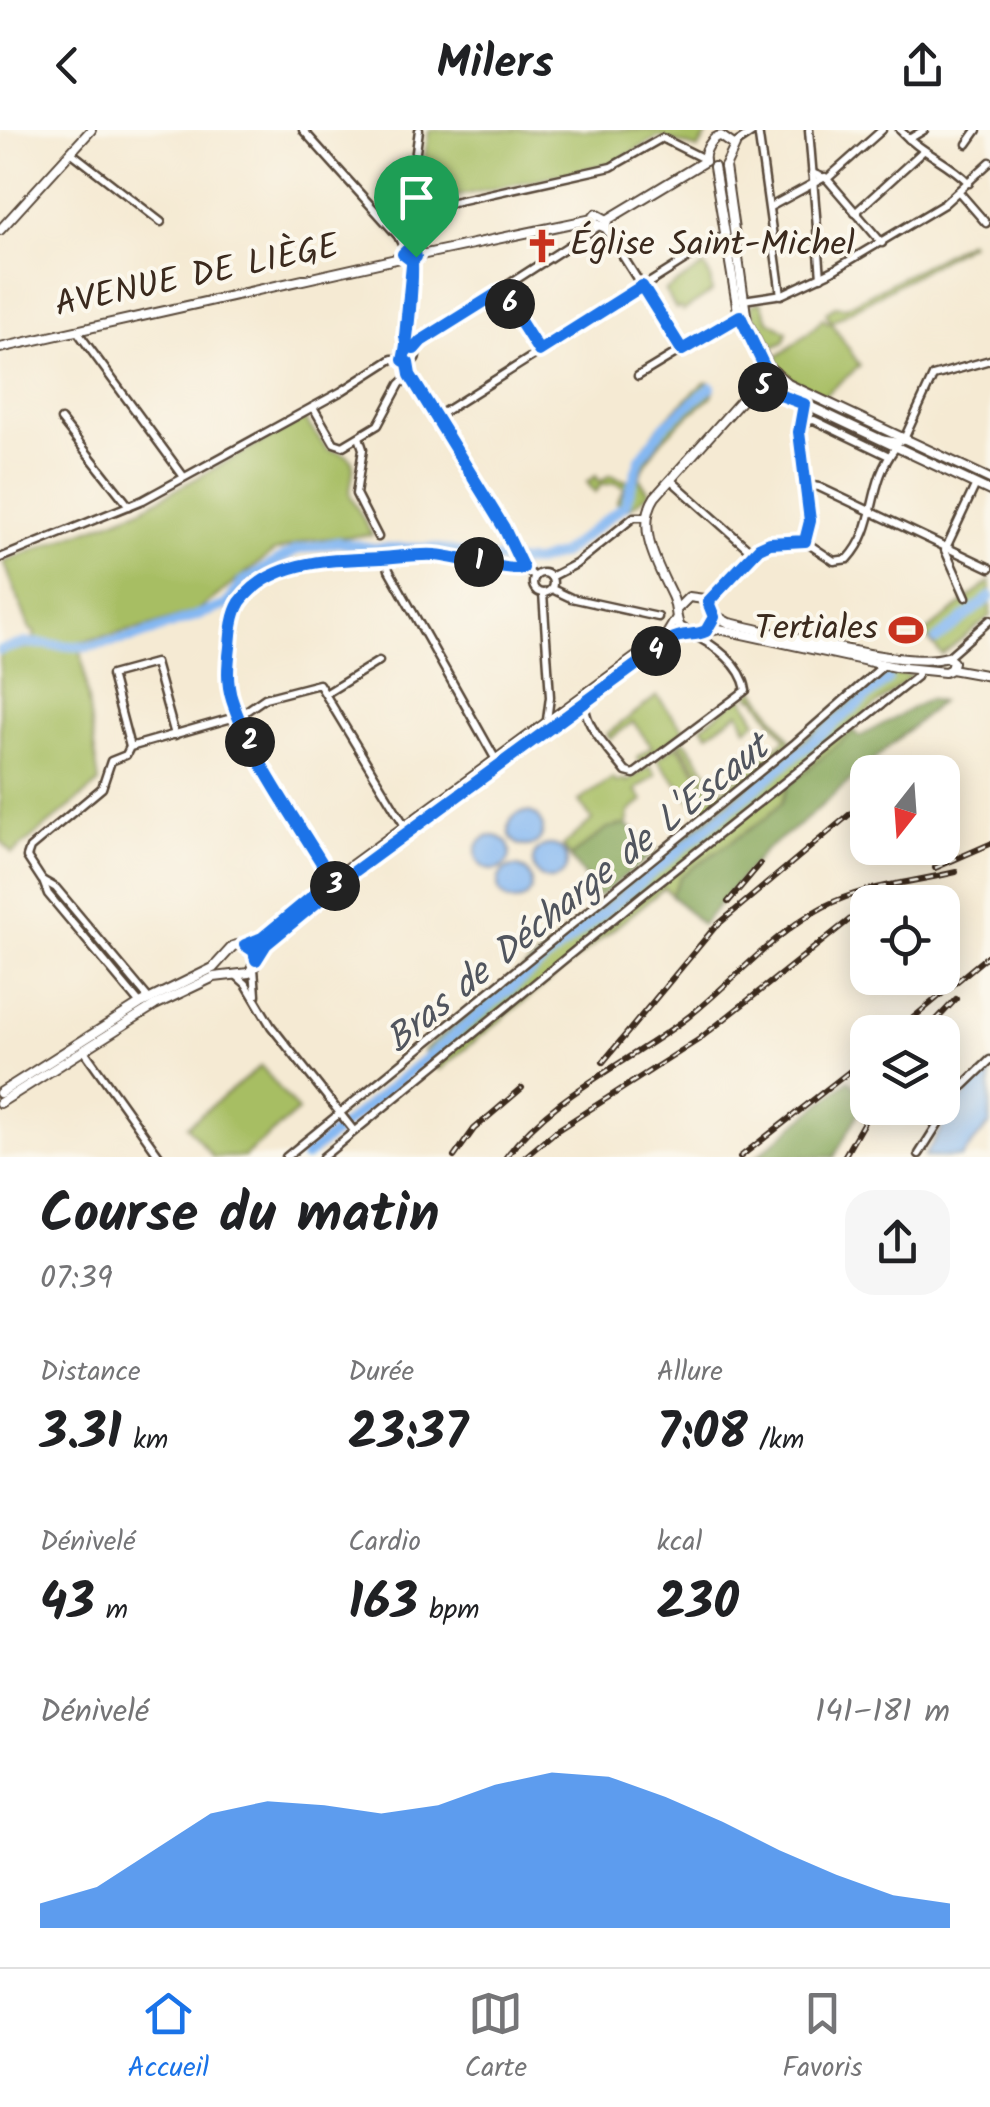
<!DOCTYPE html>
<html lang="fr">
<meta charset="utf-8">
<style>
body{margin:0;font-family:Kalam,sans-serif;background:#f6f6f6;color:#202124;height:100vh;display:flex;flex-direction:column;font-size:38px;white-space:nowrap}
*{box-sizing:border-box;margin:0}
p{font-size:32px;color:#757577}
.icon{flex:none;width:55px;height:55px;fill:none;stroke:currentColor;stroke-width:2;stroke-linecap:round;stroke-linejoin:round}
.map{position:relative;height:1027px;overflow:hidden}
.details{display:flex;flex-direction:column;background:#fff;flex:1}
.details>*{flex:none}
.needle{width:65px;rotate:197deg}
.tools{position:absolute;left:850px;top:625px;display:grid;gap:20px}
.tools a{display:grid;place-items:center;width:110px;height:110px;border-radius:20px;background:#fff;box-shadow:0 5px 25px #0003;font-size:50px}
.pin{position:absolute;display:grid;place-items:center;width:85px;height:85px;color:#fff;margin:-102px -42px;border-radius:50% 50% 50% 0;rotate:-45deg;box-shadow:0 0 10px #0007}
.pin .icon{rotate:45deg}
.km{position:absolute;width:50px;height:50px;margin:-25px;border-radius:50%;background:#222;color:#fff;font-size:28px;line-height:50px;text-align:center}
.round{display:grid;place-items:center;flex:none;width:105px;height:105px;border-radius:30px;background:#f6f6f6}
.summary{display:flex;align-items:center;justify-content:space-between;height:170px;padding:0 40px}
h1{font-size:55px;font-weight:800;line-height:75px}
.figures{display:grid;grid-template-columns:repeat(3,1fr);gap:15px;height:170px;padding:10px 40px}
.figures div{display:grid;align-content:center}
.figures b{font-size:50px;font-weight:800}
.figures small{font-size:28px;font-weight:400}
.figures p{font-size:28px}
.chart{height:280px;padding:20px 40px}
.chart p{display:flex;justify-content:space-between}
.chart svg{width:100%;height:180px;margin-top:10px;fill:#1a73e8;opacity:.7}
header{display:flex;justify-content:space-between;align-items:center;height:130px;padding:0 40px;background:#fff;font-size:45px;font-weight:800}
.menu{display:flex;justify-content:space-around;align-items:center;height:140px;border-top:2px solid #e0e0e0;background:#fff;font-size:28px;color:#757577}
.menu a{display:grid;justify-items:center;gap:5px}
.menu .on{color:#1a73e8}
.map>svg:first-child{display:block}
.green{fill:#a7be63;stroke:#717440;stroke-width:2.5}
.forest{fill:#85a559;stroke:#60683c;stroke-width:2.5}
.water{fill:#85b8f2;stroke:#607188;stroke-width:2.5}
.lines{fill:none;stroke-linecap:round;stroke-linejoin:round}
.river{stroke:#85b8f2;stroke-width:10}
.minor-casing{stroke:#574739;stroke-width:11}
.major-casing{stroke:#574739;stroke-width:12}
.minor{stroke:#fff;stroke-width:6}
.major{stroke:#fff;stroke-width:8}
.rail-casing{stroke:#3b2a1e;stroke-width:6}
.rail{stroke:#fbf7ec;stroke-width:2.5;stroke-dasharray:8;stroke-linecap:butt}
.route-casing{stroke:#fff;stroke-width:20}
.route{stroke:#1a73e8;stroke-width:12}
.labels{text-anchor:middle;dominant-baseline:central;stroke-width:8;stroke-linejoin:round;paint-order:stroke}
.poi-label{font-size:35px;fill:#3b2a1e;stroke:#fbf7ec;text-anchor:start}
.street-label{font-size:35px;fill:#3b2a1e;stroke:#fbf7ec}
.water-label{font-size:38px;font-style:italic;fill:#51555e;stroke:#fbf7ec}
</style>
<header><svg class="icon" aria-label="back" viewBox="0 0 24 24"><path d="M15 5l-7 7 7 7"/></svg>Milers<svg class="icon" aria-label="share" viewBox="0 0 24 24"><path d="M12 15V3M7 8l5-5 5 5M5 13v7h14v-7"/></svg></header>
<div class="map">
<svg width="990" height="1027" viewBox="0 0 990 1027">
<rect width="100%" height="100%" fill="#fbf7ec"/>
<filter id="ink" filterUnits="userSpaceOnUse"><feTurbulence type="fractalNoise" baseFrequency=".01" numOctaves="2"/><feDisplacementMap in="SourceGraphic" scale="20" xChannelSelector="R" yChannelSelector="G"/><feConvolveMatrix kernelMatrix="1 2 1 2 8 2 1 2 1" color-interpolation-filters="sRGB"/></filter>
<filter id="wash" filterUnits="userSpaceOnUse"><feTurbulence type="fractalNoise" baseFrequency=".0048" numOctaves="4" result="noise"/><feDisplacementMap in="SourceGraphic" scale="40" xChannelSelector="R" yChannelSelector="G"/><feGaussianBlur stdDeviation="2.25" result="paint"/><feColorMatrix in="noise" values="0 0 0 0 0 0 0 0 0 0 0 0 0 0 0 0 0 1.4 0 .05"/><feComposite in="paint" operator="in"/></filter>
<g filter="url(#wash)">
<rect width="100%" height="100%" fill="#f5ead3"/>
<g class="green">
<path d="M429,0h276l2,5 -9,14 -39,-12 -46,26 -187,40 -8,-5z"/>
<path d="M969,111l2,2 -140,79 29,44 -37,30c-20,-9 -39,-19 -49,-38 12,-7 41,-29 49,-40l4,5 3,-2 -4,-9 9,-6 11,1z"/>
<path d="M704,136l6,10 2,16 -29,19 -3,-4 -4,2 -11,-18z"/>
<path d="M761,172l7,18 19,12 -3,10 -11,5c-13,-7 -20,-28 -22,-43z"/>
<path d="M709,252l5,8 -2,6c-32,27 -57,42 -73,82l11,15 -22,16 -11,-7 8,-14 -9,-5 -15,2 -6,8 -8,-11 9,-6 4,6 10,-7 19,7c13,-45 41,-69 75,-99z"/>
<path d="M304,289l24,31c38,5 22,22 22,45l22,40 -62,5 -37,12 -75,59 -47,15 -71,16 19,141 -87,71 -12,-15v-184l3,-4 29,-4 3,-14 -5,-4 -26,-67 135,-52z"/>
<path d="M990,451v35l-48,39 -18,-21z"/>
<path d="M886,542l26,4 -62,50 4,5 -66,55 -6,16 -16,16 -85,58 -10,19 -7,-7 -225,182 -16,-19z"/>
<path d="M748,550l44,62 -71,59 -42,-58 4,-3 3,2 35,49 65,-52 -31,-42 -3,1 -3,-3 4,-6z"/>
<path d="M657,566l27,34 -45,34 -2,-6 15,-11 -19,-25 -23,17 -3,-5z"/>
<path d="M742,566l15,25 -11,8 -7,-17 -31,22 -6,-8z"/>
<path d="M677,615l41,57 -14,13 -47,-56z"/>
<path d="M650,636l6,9 -20,15 7,11 -14,11 -2,13 -19,3 -38,29 -7,-11 29,-26 -13,-19 34,-23 4,5 7,-4 3,3z"/>
<path d="M261,936l37,45 -54,46h-31l-26,-31z"/>
</g>
<g class="forest">
<path d="M929,569l11,3 -137,120 -39,29 -62,74 -31,-30 10,-19 85,-58 16,-16 6,-16 66,-55 5,6z"/>
<path d="M621,695h6l29,23v3l-57,46 -29,-40 38,-29z"/>
<path d="M849,950l18,18 -33,59h-78z"/>
</g>
<g class="water">
<circle cx="526" cy="699" r="17"/>
<circle cx="493" cy="723" r="17"/>
<circle cx="550" cy="732" r="17"/>
<circle cx="515" cy="754" r="17"/>
<path d="M990,936v58l-29,33h-37l30,-48z"/>
</g>
<g class="lines">
<g class="river">
<path d="M936,510l54,-43"/>
<path d="M0,520l26,-7 60,4 49,-10 92,-32 15,-23 54,-32 42,-8 34,6h60l79,14h25l25,-8 64,-49 15,-46 25,-34 46,-38"/>
<path d="M305,1027l583,-477"/>
</g>
</g>
</g>
<g filter="url(#ink)">
<g class="lines">
<g class="minor-casing">
<g id="minor">
<path d="M303,0l95,106 7,15"/>
<path d="M758,0l23,165"/>
<path d="M809,0l12,147"/>
<path d="M900,0c21,23 48,31 69,53"/>
<path d="M909,9l15,-9"/>
<path d="M735,14l21,-14"/>
<path d="M967,14l10,-14"/>
<path d="M72,23l89,69"/>
<path d="M812,43l15,6 55,64"/>
<path d="M827,49l55,-49"/>
<path d="M959,62l27,31"/>
<path d="M406,76l20,2 185,-41 51,-29 42,21"/>
<path d="M770,77l55,-30"/>
<path d="M855,83l67,-61"/>
<path d="M605,98l77,122"/>
<path d="M398,106l13,-49 8,-57"/>
<path d="M501,161l38,60"/>
<path d="M743,170l40,-6 49,-23 112,-67 46,-42"/>
<path d="M77,201l107,146"/>
<path d="M407,218l-2,-12 6,-75"/>
<circle cx="409" cy="225" r="7"/>
<path d="M414,219l7,-8 178,-115"/>
<path d="M408,233l2,12 94,153 18,39 13,10"/>
<path d="M638,246l101,-61"/>
<path d="M313,277l21,36 9,3 35,-21 22,-41 10,-9"/>
<path d="M436,287l289,-182"/>
<path d="M61,290l68,86"/>
<path d="M359,307l4,12 -7,45 22,43"/>
<path d="M880,309l18,3 6,-3 29,-63 57,-16"/>
<path d="M672,351l81,72"/>
<path d="M806,355l13,2 171,81"/>
<path d="M805,411l5,-20 -11,-89 3,-10 12,-2 75,36"/>
<path d="M386,427l3,13 107,190"/>
<path d="M0,428l143,-58 199,-109 50,-32h11"/>
<circle cx="543" cy="453" r="10"/>
<path d="M551,447l25,-13 58,-47h12"/>
<path d="M552,459l19,9 87,19"/>
<path d="M543,463l7,104 -3,23"/>
<path d="M966,467l-21,-47 31,-66"/>
<path d="M708,472l55,-57 38,-6 33,22 14,-2c31,-34 18,-74 48,-112"/>
<path d="M948,527l42,-37"/>
<path d="M327,563l52,-32"/>
<path d="M585,575c0,23 27,48 41,67l8,2 112,-84c-4,-25 -31,-45 -53,-55"/>
<path d="M130,617l-19,-72 44,-12 20,72"/>
<path d="M332,750c-32,-53 -82,-124 -100,-180 -6,-18 -4,-36 -2,-53 1,-15 1,-32 10,-44 32,-44 94,-43 141,-45 18,-1 36,-4 54,-3 18,1 78,18 88,13"/>
<path d="M43,751l5,13 92,110"/>
<path d="M254,838l2,27"/>
<path d="M236,845l10,9 25,42 83,105"/>
<path d="M149,869l-93,-111 -14,-8 -15,-23 3,-9 72,-60 9,-27 15,-6 4,-8 109,-31 26,-18 54,-14 86,142"/>
<path d="M83,919l77,108"/>
<path d="M919,1024l41,-65 30,-29"/>
<path d="M286,1027l509,-414 90,-79"/>
<path d="M323,1027l321,-263 272,-217 3,-7"/>
</g>
</g>
<g class="major-casing">
<g id="major">
<path d="M705,31c-2,-8 7,-25 16,-25l14,10 -10,21"/>
<path d="M714,37l24,144 8,18"/>
<path d="M725,37l22,154 22,46 19,17 202,95"/>
<path d="M592,89l2,4 12,5 1,-8 98,-59"/>
<path d="M0,100l91,-100"/>
<path d="M0,218l405,-91 8,4 3,-5 176,-37 4,-5 11,6"/>
<path d="M775,242l-11,3 -109,122c-20,31 3,69 17,99 5,10 3,21 8,31l12,7 27,-5 176,38 50,5 6,-3 39,7"/>
<path d="M762,250l1,8 6,4 17,3 204,96"/>
<path d="M677,479l12,-12 15,2 10,14 -6,16"/>
<path d="M714,485l15,8c48,10 178,47 218,34l6,5 -2,7"/>
<path d="M0,963l140,-89 73,-36 20,-22 26,-6 86,-70 322,-236 9,-15"/>
<path d="M0,973l155,-98 59,-28 35,-4 17,-29 76,-63 329,-241 15,-8"/>
</g>
</g>
<use href="#minor" class="minor"/>
<use href="#major" class="major"/>
<g class="rail-casing">
<g id="rail">
<path d="M935,738l55,-24"/>
<path d="M728,772l32,-38"/>
<path d="M896,902l94,-78"/>
<path d="M925,902l31,-33"/>
<path d="M603,932l112,-135 153,-128"/>
<path d="M454,1027l20,-28 48,-41"/>
<path d="M506,1027c47,-63 120,-93 181,-139 45,-35 85,-84 136,-111 42,-22 88,-24 133,-35"/>
<path d="M525,1027l31,-26 142,-91 170,-135"/>
<path d="M740,1027l128,-100"/>
<path d="M844,1027l28,-49"/>
</g>
</g>
<use href="#rail" class="rail"/>
</g>
</g>
<g class="lines" filter="url(#ink)">
<g class="route-casing">
<path id="route" d="M416,127l-4,4c1,22 -4,80 -9,99l5,3 2,12 94,153 19,40c-10,5 -70,-12 -88,-13 -18,-1 -36,2 -54,3 -48,2 -109,1 -141,44 -8,13 -9,30 -10,45 -2,17 -4,35 2,53 19,59 68,125 100,180l-70,58 -17,7 9,6 2,9 10,-16 85,-70 319,-234c13,-8 23,-3 36,-9l8,-14 -6,-15 51,-54 11,-5 35,-2 5,-20 -11,-89 5,-28 -40,-15 -2,-8 3,-13 -25,-52 -58,34 -40,-64 -103,65 -38,-60 -80,50 -7,8 -7,-1 -2,-12 7,-71v-4l-9,-7 4,-4 9,7"/>
</g>
<use href="#route" class="route"/>
</g>
<defs>
<g id="church-bare" transform="scale(2.7)"><path d="M-1.2-6h2.4v3.5h3.3v2.4h-3.3V6h-2.4V-.1h-3.3v-2.4h3.3Z" fill="#c8321e" stroke="#fbf7ec" stroke-width="2.5" paint-order="stroke"/></g>
<g id="stadium-bare" transform="scale(2.7)"><path d="M0-5a6.5 5 0 1 0 0 10a6.5 5 0 1 0 0-10ZM-3.5-1.8h7v3.6h-7Z" fill="#c8321e" stroke="#fbf7ec" stroke-width="2.5" paint-order="stroke"/></g>
</defs>
<g fill-rule="evenodd">
<use href="#church-bare" x="542" y="116"/>
<use href="#stadium-bare" x="906" y="500"/>
</g>
<g class="labels">
<g class="poi-label">
<text x="570" y="116">Église Saint-Michel</text>
<text x="878" y="500" text-anchor="end">Tertiales</text>
</g>
<g class="street-label">
<text transform="translate(197 147) rotate(-12)">AVENUE DE LIÈGE</text>
</g>
<g class="water-label">
<text transform="translate(578 765) rotate(-39)">Bras de Décharge de L'Escaut</text>
</g>
</g>
</svg>
<div class="tools">
<a><svg class="needle" viewBox="-14 -14 28 28"><path d="M0-13l5 13h-10z" fill="#e53935"/><path d="M0 13l5-13h-10z" fill="#757577"/></svg></a>
<a><svg class="icon" aria-label="locate" viewBox="0 0 24 24"><circle cx="12" cy="12" r="6"/><path d="M12 2v4M12 18v4M2 12h4M18 12h4"/></svg></a>
<a><svg class="icon" aria-label="layers" viewBox="0 0 24 24"><path d="M12 4l9 5-9 5-9-5zM3 14l9 5 9-5"/></svg></a>
</div>
<div class="pin" style="left:416px;top:127px;background:#1e9e55"><svg class="icon" aria-label="arrive" viewBox="0 0 24 24"><path d="M6 21V4h12l-3 4 3 4H6"/></svg></div>
<b class="km" style="left:479px;top:432px">1</b>
<b class="km" style="left:250px;top:612px">2</b>
<b class="km" style="left:335px;top:756px">3</b>
<b class="km" style="left:656px;top:521px">4</b>
<b class="km" style="left:763px;top:257px">5</b>
<b class="km" style="left:510px;top:174px">6</b>
</div>
<section class="details">
<div class="summary"><div><h1>Course du matin</h1><p>07:39</p></div><a class="round"><svg class="icon" aria-label="share" viewBox="0 0 24 24"><path d="M12 15V3M7 8l5-5 5 5M5 13v7h14v-7"/></svg></a></div>
<div class="figures">
<div><p>Distance</p><b>3.31<small> km</small></b></div>
<div><p>Durée</p><b>23:37</b></div>
<div><p>Allure</p><b>7:08<small> /km</small></b></div>
</div>
<div class="figures">
<div><p>Dénivelé</p><b>43<small> m</small></b></div>
<div><p>Cardio</p><b>163<small> bpm</small></b></div>
<div><p>kcal</p><b>230</b></div>
</div>
<div class="chart"><p><span>Dénivelé</span>141–181 m</p>
<svg viewBox="0 0 160 44" preserveAspectRatio="none"><path d="M0 44V38L10 34L20 25L30 16L40 13L50 14L60 16L70 14L80 9L90 6L100 7L110 12L120 18L130 25L140 31L150 36L160 38V44z"/></svg>
</div>
</section>
<nav class="menu">
<a class="on"><svg class="icon" aria-label="home" viewBox="0 0 24 24"><path d="M3 11l9-7 9 7M6 9v11h12V9"/></svg>Accueil</a>
<a><svg class="icon" aria-label="map" viewBox="0 0 24 24"><path d="M3 6l6-2 6 2 6-2v14l-6 2-6-2-6 2zM9 4v14M15 6v14"/></svg>Carte</a>
<a><svg class="icon" aria-label="saved" viewBox="0 0 24 24"><path d="M7 4h10v16l-5-4-5 4z"/></svg>Favoris</a>
</nav>
